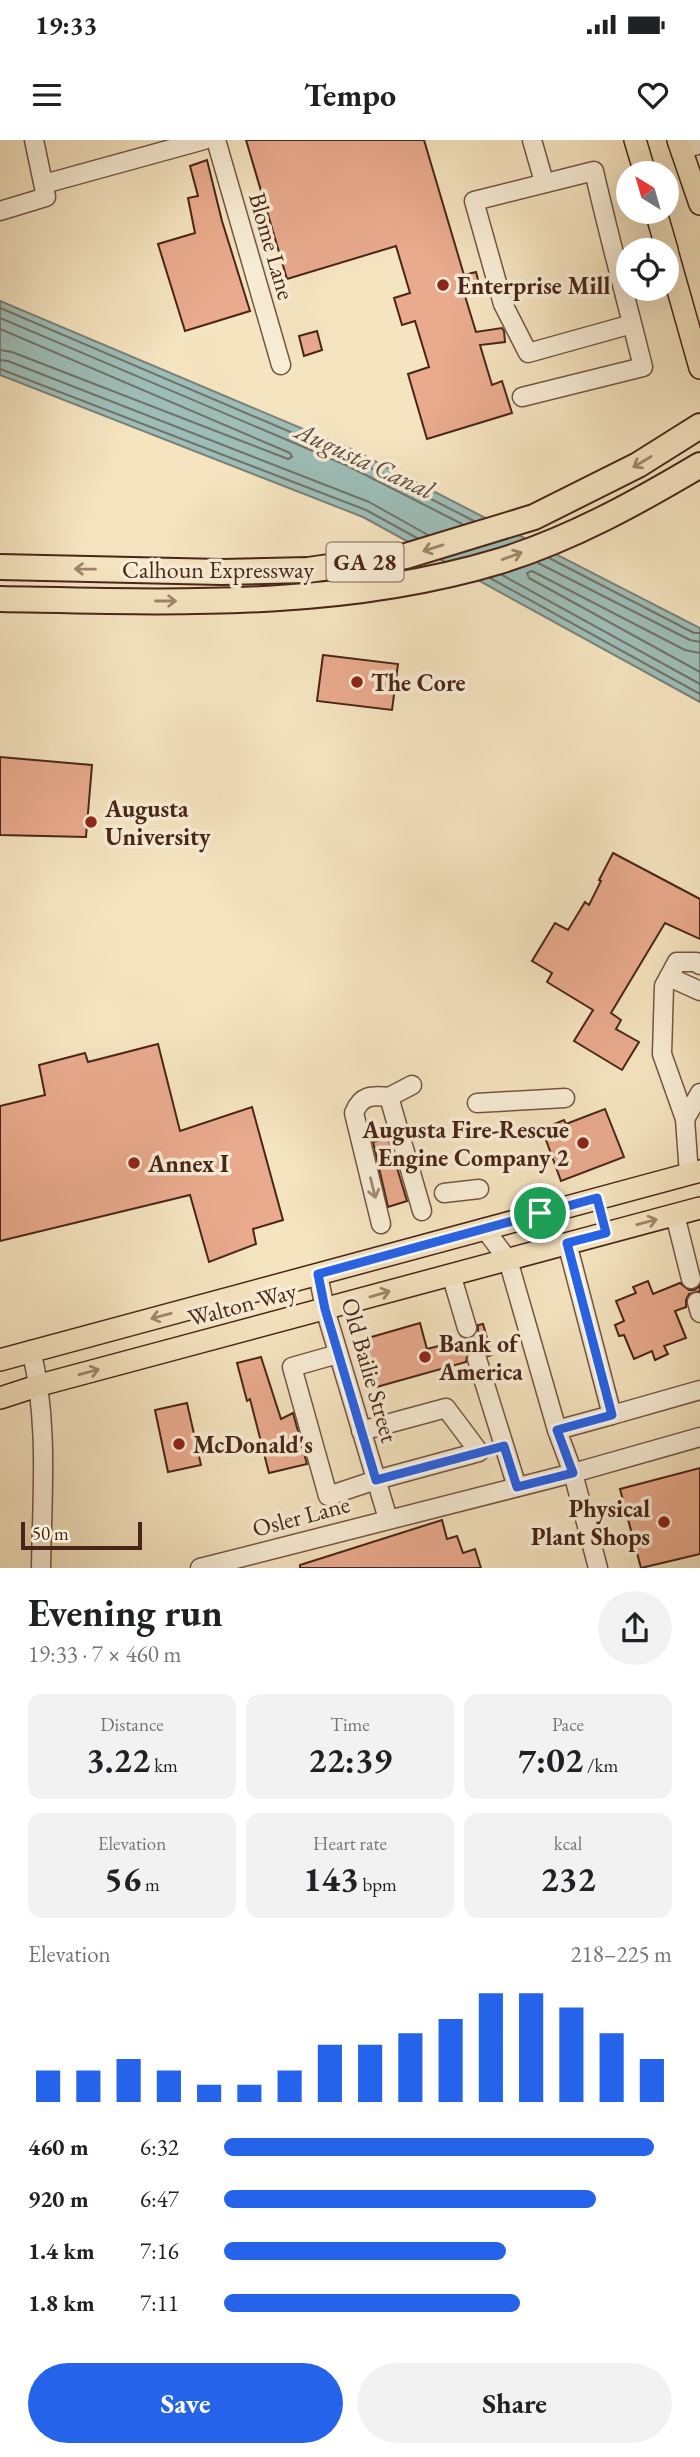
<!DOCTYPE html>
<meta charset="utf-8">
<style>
body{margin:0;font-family:"EB Garamond",serif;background:#f2f2f2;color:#202124;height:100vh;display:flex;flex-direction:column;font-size:26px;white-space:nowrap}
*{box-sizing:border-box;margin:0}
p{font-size:23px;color:#757577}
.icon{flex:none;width:38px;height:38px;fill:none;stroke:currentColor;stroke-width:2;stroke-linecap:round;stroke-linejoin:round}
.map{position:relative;height:1428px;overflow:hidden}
.side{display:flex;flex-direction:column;background:#fff;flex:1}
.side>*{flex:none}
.needle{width:46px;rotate:323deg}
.tools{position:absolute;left:616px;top:21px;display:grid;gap:14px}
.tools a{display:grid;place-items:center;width:63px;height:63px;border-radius:50%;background:#fff;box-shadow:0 7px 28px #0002;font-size:35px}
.scale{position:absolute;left:21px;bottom:18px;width:121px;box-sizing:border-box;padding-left:7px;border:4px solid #492518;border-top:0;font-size:19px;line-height:24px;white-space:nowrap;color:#492518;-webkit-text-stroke:5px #f8edd6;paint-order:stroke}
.pin{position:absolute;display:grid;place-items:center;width:60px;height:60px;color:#fff;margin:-30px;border:4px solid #fff;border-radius:50%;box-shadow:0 2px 7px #0007}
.round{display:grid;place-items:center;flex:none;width:74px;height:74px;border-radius:37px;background:#f2f2f2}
.summary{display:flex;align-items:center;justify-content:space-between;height:119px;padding:0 28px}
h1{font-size:38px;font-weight:700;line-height:52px}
.metrics{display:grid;grid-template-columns:repeat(3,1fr);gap:10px;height:119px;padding:7px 28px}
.metrics div{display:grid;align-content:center;border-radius:14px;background:#f2f2f2;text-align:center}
.metrics b{font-size:35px;font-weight:700}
.metrics small{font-size:19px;font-weight:400}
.metrics p{font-size:19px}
.chart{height:196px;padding:14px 28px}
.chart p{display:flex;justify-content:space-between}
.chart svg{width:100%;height:126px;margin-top:7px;stroke:#2563eb;stroke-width:6}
.action{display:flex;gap:14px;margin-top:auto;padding:14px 28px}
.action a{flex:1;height:80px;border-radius:42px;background:#2563eb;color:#fff;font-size:28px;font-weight:700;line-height:80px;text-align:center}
.action a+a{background:#f2f2f2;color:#202124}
ul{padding:0 28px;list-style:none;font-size:23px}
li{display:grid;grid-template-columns:112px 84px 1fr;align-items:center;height:52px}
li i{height:18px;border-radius:9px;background:#2563eb}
.status{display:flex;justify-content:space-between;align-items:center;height:49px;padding:0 35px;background:#fff;direction:ltr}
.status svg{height:19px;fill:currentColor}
header{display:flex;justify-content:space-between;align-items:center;height:91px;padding:0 28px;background:#fff;font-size:32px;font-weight:700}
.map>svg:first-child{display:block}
.water{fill:#9dbeb8;stroke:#7b8178;stroke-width:2}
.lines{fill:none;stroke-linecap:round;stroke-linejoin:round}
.shore{stroke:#737268;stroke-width:2}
.building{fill:#e9aa8d;stroke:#492518;stroke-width:2}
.minor-tunnel{stroke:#d3be9e;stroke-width:18;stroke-dasharray:18 9;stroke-linecap:butt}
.minor-casing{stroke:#745542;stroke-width:21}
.major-casing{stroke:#492518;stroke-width:24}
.highway-casing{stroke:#492518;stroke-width:28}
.minor{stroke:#f8edd6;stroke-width:18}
.major{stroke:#f5e4c0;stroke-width:21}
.highway{stroke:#f5e4c0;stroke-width:24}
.oneway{stroke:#9f846c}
.oneway2{stroke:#a08977}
.route-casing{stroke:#fff;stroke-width:14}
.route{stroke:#2563eb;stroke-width:9}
.poi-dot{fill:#8f2418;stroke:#f8edd6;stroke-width:2.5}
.labels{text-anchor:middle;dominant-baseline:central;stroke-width:7;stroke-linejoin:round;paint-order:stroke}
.shield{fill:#f8edd6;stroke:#7e6151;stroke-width:2}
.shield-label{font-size:23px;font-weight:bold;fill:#492518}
.street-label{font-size:24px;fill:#492518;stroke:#f8edd6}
.poi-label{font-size:24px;font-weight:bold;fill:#492518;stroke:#f8edd6;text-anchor:start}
.water-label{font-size:26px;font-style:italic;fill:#5e4b40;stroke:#f8edd6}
</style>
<div class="status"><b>19:33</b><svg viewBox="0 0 49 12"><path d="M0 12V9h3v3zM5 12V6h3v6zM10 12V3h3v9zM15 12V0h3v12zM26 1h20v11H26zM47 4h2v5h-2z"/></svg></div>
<header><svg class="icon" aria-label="menu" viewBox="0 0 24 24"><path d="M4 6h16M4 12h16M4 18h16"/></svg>Tempo<svg class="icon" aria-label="heart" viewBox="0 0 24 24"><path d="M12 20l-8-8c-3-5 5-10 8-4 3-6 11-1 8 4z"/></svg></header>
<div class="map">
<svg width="700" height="1428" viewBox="0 0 700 1428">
<rect width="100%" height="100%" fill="#f5e4c0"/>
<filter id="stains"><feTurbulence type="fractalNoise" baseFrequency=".00286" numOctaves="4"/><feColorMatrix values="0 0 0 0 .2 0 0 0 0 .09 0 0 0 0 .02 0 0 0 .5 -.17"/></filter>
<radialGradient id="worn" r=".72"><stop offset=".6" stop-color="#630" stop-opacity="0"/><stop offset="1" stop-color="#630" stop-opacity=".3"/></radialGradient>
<path class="water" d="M0,161l353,149 347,178v74l-337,-185 -363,-142z"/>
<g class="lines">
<g class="shore">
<path d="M0,168l349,149 125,64"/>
<path d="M0,178l346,147 116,59"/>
<path d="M0,189l290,124 2,4 -4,2 -276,-107 -12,-2"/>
<path d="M0,220l8,1 361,141 59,33"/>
<path d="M0,229l366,141 51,28"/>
<path d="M549,418l145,75h6"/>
<path d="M538,423l152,77 10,2"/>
<path d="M502,435l198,109"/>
<path d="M490,438l210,116"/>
<path d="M700,513l-15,-3 -153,-79 -5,2 2,5 171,94"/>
</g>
</g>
<g class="building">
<path d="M246,0h178l40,135 12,-3 5,19 -16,5 11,36 26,-4 2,3 1,11 -25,3 12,40 10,-4 10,32 -85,26 -19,-65 21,-7 -14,-46 -13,4 -8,-27 16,-5 -14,-47 -109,33z"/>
<path d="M207,20l15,61 28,90 -65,20 -27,-87 37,-11 -7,-35 10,-2 -8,-30z"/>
<path d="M317,191l5,19 -18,6 -5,-20z"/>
<path d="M323,515l75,9 -6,46 -75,-9z"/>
<path d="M0,617l92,8 -6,72 -86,-2z"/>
<path d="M613,713l87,46v40l-35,-16 -54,90 10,7 -5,9 23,13 -17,28 -48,-29 19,-31 -46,-28 5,-9 -20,-12 23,-38 13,7 17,-28 4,3 12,-24 -2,-1z"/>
<path d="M158,904l22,87 72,-24 31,113 -30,9 3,15 -47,18 -19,-67 -190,46v-135l45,-11 -6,-30 46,-12 3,9z"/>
<path d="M605,969l19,48 -63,24 -19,-52 22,-9 2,4z"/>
<path d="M388,998l19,63 -19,6 -15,-65z"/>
<path d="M648,1141l5,13 27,-11 9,7h5l6,-4v5l-11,3 -3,6v7l-11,4 11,27 -22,8 4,8 -13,6 -3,-9 -18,8 -10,-24 -5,1 -4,-11 9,-4 -8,-20 20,-8 -3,-6z"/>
<path d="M420,1183l7,26 34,-9v-3l10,2 7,-8v-6l5,-1 9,31 -4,1 -4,-6 -10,-2 -6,4 -2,10 -93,26 -12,-48z"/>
<path d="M261,1217l20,62 12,-6 14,51 -38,9 -19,-74 -3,2 -10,-38z"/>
<path d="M187,1263l14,62 -33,7 -13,-62z"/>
<path d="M700,1328v86l-59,14 -21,-79z"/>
<path d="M442,1380l5,19 10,-3 6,17 12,-4 6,19h-181v-3z"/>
</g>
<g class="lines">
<path class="minor-tunnel" d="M467,1188l10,31"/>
<g class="minor-casing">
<g id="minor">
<path d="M216,0l65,225"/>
<path d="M532,0l12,42"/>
<path d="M681,10l19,-6"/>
<path d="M44,44l160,-44"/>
<path d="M0,71l46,-14 -12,-57"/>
<path d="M522,257l121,-30c-16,-65 -34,-130 -49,-196l-120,30 29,103 25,49 104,-29"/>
<path d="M669,837l31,14"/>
<path d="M389,957l23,-12"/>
<path d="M477,963l88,-5"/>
<path d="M685,979l15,-26"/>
<path d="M689,1034l-4,-55 -23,-65 2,-68 13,-24h19l4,3"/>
<path d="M444,1053l35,-4"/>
<path d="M675,1075l16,64"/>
<path d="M381,1084l-27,-111c7,-18 18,-18 35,-16l33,114"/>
<path d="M484,1088l24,32 49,170 16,43 25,95"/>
<path d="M318,1134l7,35 63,210"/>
<path d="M451,1134l16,54"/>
<path d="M697,1162l3,11"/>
<path d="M31,1210c18,71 11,146 10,218"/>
<path d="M338,1214l-46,13 36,129 48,-16 103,-28 -33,-44 -85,23"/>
<path d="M477,1219l40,128"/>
<path d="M612,1275l88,-25"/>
<path d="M557,1290l55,-15 -45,-172"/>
<path d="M200,1428l373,-95 127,-36"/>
</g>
</g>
<g class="major-casing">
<g id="major">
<path d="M635,0l10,33"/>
<path d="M678,0l22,64"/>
<path d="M656,72l11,38"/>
<path d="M667,111l33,117"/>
<path d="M0,1220l700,-189"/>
<path d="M0,1258l40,-13 660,-177"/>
</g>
</g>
<g class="highway-casing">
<g id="highway">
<path d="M0,427l221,5 87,-2 98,-14 128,-39 104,-52 62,-39"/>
<path d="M0,459c167,3 338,11 500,-38 71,-22 136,-58 200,-96"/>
</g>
</g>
<use href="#minor" class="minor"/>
<use href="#major" class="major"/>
<use href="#highway" class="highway"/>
</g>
<defs><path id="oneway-shaft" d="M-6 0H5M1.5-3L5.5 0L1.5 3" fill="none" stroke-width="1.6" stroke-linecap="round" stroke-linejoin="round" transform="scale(1.75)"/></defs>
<g class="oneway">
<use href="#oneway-shaft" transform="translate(642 322) rotate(149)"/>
<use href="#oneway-shaft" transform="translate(433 408) rotate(163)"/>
<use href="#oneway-shaft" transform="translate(512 416) rotate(-20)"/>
<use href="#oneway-shaft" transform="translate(85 429) rotate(-179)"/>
<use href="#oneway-shaft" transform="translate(166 461)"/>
<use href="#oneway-shaft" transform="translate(647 1082) rotate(-15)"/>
<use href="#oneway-shaft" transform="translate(380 1154) rotate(-16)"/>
<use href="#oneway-shaft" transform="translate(161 1176) rotate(165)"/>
<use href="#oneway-shaft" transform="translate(89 1232) rotate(-15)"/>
</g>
<use class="oneway2" href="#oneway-shaft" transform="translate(373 1048) rotate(76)"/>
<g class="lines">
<g class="route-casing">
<path id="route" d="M597,1058l9,35 -39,10 45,172 -55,15 16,43 -56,14 -13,-41 -128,34 -51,-171 -7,-35z"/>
</g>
<use href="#route" class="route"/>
</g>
<g class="poi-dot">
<circle cx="443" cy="145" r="7"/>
<circle cx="357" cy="542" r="7"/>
<circle cx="91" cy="682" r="7"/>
<circle cx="583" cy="1003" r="7"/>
<circle cx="134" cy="1023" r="7"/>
<circle cx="425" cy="1217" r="7"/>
<circle cx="179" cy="1304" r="7"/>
<circle cx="664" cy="1382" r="7"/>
</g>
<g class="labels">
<rect class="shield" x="326.5" y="402.5" width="77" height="39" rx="5"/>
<g class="shield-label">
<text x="365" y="422">GA 28</text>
</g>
<g class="street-label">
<text transform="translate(272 106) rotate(74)">Blome Lane</text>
<text x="218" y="429">Calhoun Expressway</text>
<text transform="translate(242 1164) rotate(-15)">Walton Way</text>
<text transform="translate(370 1230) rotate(74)">Old Bailie Street</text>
<text transform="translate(301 1376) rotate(-15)">Osler Lane</text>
</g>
<g class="poi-label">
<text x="457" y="145">Enterprise Mill</text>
<text x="371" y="542">The Core</text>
<text x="105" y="668">Augusta<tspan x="105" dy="28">University</tspan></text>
<text x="569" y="989" text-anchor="end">Augusta Fire-Rescue<tspan x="569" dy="28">Engine Company 2</tspan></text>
<text x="148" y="1023">Annex I</text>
<text x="439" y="1203">Bank of<tspan x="439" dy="28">America</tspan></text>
<text x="193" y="1304">McDonald's</text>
<text x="650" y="1368" text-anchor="end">Physical<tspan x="650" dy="28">Plant Shops</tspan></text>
</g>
<g class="water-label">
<text transform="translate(365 320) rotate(25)">Augusta Canal</text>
</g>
</g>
<rect width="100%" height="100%" filter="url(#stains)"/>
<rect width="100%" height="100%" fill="url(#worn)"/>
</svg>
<div class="tools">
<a><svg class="needle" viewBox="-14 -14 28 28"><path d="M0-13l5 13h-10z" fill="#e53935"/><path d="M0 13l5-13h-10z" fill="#757577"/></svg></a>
<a><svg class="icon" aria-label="locate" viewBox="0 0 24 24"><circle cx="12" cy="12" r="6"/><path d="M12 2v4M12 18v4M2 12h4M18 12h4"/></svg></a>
</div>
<div class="scale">50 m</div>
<div class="pin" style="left:540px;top:1073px;background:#1e9e55"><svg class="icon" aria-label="arrive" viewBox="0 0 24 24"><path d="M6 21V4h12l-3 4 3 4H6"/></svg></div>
</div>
<section class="side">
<div class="summary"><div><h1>Evening run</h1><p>19:33 · 7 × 460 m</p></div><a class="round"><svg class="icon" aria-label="share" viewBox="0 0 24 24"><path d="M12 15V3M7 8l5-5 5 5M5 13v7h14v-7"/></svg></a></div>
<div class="metrics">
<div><p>Distance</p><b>3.22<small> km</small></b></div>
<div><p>Time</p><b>22:39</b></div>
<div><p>Pace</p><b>7:02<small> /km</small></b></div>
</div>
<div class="metrics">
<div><p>Elevation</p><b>56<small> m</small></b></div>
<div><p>Heart rate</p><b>143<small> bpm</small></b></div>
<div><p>kcal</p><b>232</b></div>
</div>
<div class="chart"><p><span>Elevation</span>218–225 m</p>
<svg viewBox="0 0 160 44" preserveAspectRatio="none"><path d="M5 44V33M15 44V33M25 44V29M35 44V33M45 44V38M55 44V38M65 44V33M75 44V24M85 44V24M95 44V20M105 44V15M115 44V6M125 44V6M135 44V11M145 44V20M155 44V29"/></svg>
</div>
<ul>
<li><b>460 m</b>6:32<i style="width:96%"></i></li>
<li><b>920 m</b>6:47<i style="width:83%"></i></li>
<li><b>1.4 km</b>7:16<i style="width:63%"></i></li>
<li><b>1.8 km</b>7:11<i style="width:66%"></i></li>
</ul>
<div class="action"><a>Save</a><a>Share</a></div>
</section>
